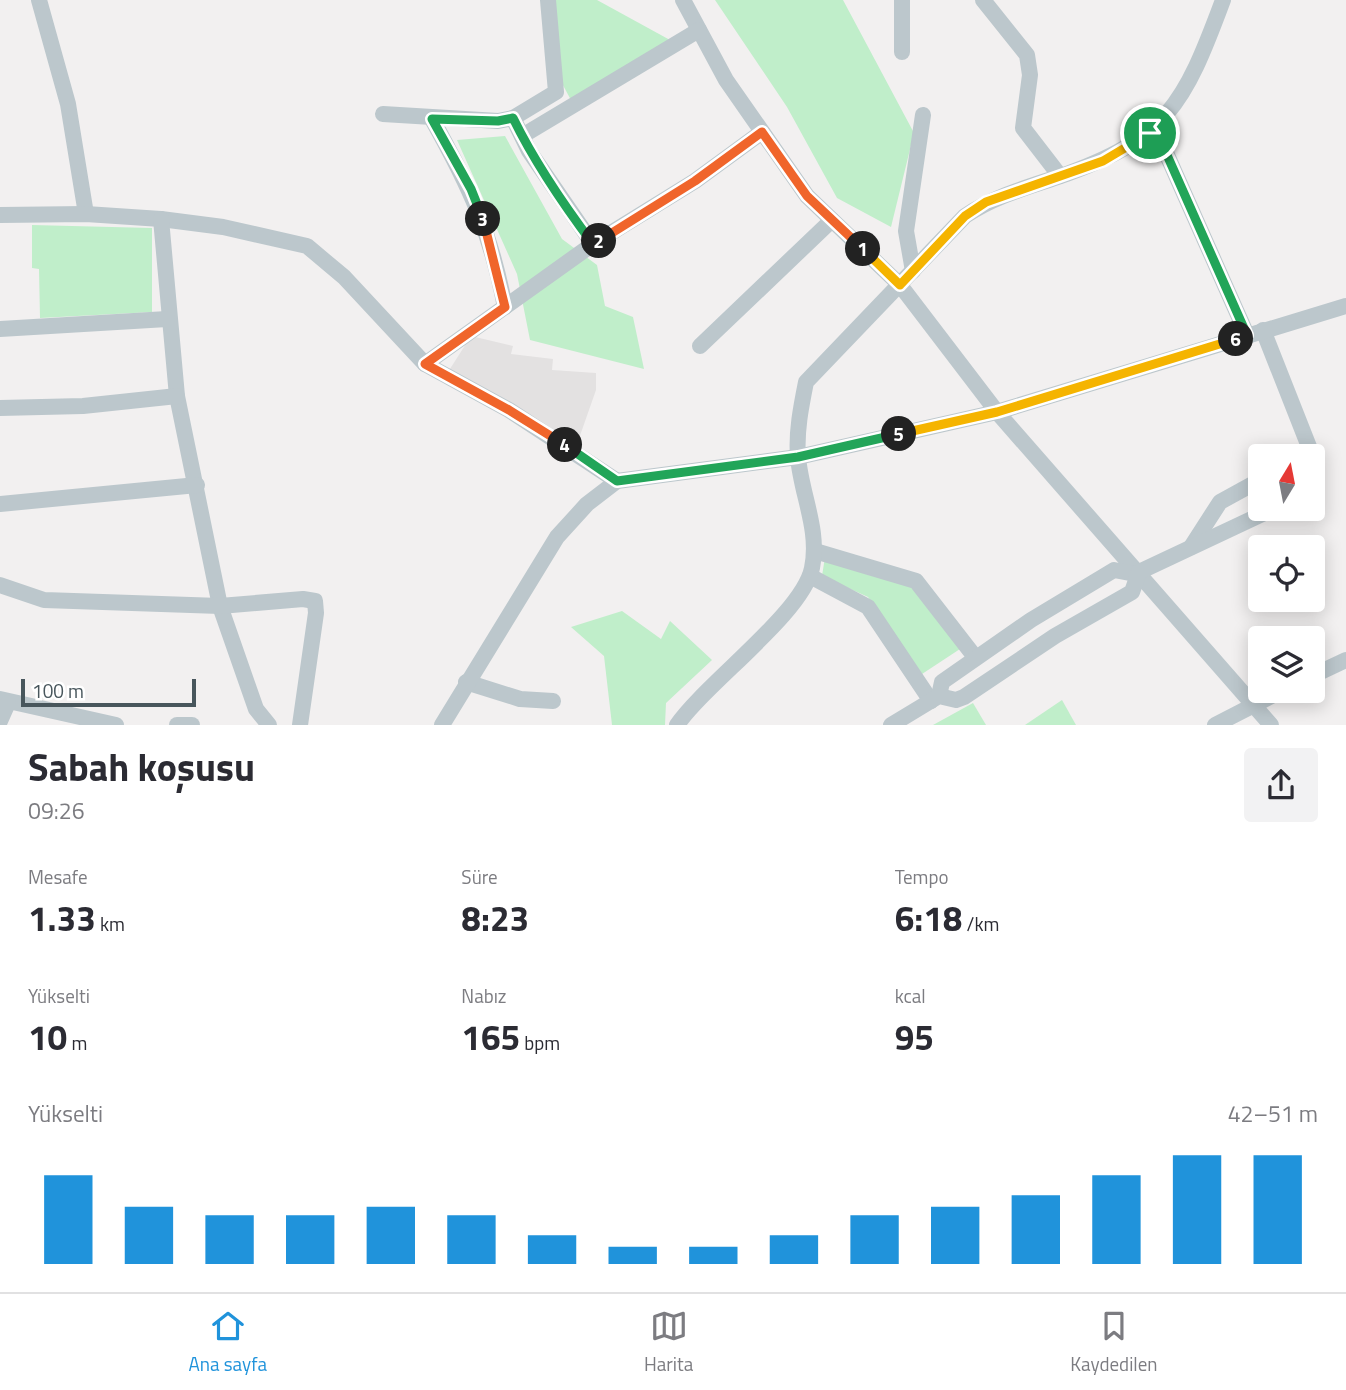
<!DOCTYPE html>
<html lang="tr">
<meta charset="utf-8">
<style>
body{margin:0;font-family:"Titillium Web",sans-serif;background:#f2f2f3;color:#2b2b33;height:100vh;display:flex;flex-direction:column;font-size:26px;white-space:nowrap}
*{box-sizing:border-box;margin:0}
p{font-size:23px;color:#7c7c81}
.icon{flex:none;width:38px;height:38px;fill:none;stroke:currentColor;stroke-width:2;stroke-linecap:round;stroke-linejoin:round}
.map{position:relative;height:725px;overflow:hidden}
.panel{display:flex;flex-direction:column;background:#fff;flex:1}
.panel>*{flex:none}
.needle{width:46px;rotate:10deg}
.tools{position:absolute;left:1248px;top:444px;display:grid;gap:14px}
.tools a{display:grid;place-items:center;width:77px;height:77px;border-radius:7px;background:#fff;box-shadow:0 4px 18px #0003;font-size:35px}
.scale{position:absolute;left:21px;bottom:18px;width:175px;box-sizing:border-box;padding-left:7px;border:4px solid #48565c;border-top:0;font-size:19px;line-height:24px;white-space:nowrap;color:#48565c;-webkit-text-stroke:5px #fff;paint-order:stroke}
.pin{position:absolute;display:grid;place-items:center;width:60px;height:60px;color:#fff;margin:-30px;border:4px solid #fff;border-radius:50%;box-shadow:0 2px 7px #0007}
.km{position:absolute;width:35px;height:35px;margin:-18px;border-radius:50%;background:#222;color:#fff;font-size:19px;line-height:35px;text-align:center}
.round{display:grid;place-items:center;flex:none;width:74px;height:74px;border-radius:7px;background:#f2f2f3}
.headline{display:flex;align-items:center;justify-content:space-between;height:119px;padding:0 28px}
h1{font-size:38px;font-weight:700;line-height:52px}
.stats{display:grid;grid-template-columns:repeat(3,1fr);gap:10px;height:119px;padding:7px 28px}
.stats div{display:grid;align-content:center}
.stats b{font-size:35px;font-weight:700}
.stats small{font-size:19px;font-weight:400}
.stats p{font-size:19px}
.chart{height:196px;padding:14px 28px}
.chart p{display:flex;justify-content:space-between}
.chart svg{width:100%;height:126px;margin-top:7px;stroke:#2093db;stroke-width:6}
.tab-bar{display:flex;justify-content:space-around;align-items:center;height:98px;border-top:2px solid #e1e1e2;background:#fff;font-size:19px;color:#7c7c81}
.tab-bar a{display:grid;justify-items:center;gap:4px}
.tab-bar .selected{color:#2093db}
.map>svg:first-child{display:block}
.education{fill:#e3e1e1}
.green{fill:#c0eeca}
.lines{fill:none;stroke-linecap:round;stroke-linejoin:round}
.minor{stroke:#bcc7cc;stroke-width:16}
.split-1-casing{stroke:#fff;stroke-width:14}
.split-2-casing{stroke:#fff;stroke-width:14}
.split-3-casing{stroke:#fff;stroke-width:14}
.split-4-casing{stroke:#fff;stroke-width:14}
.split-5-casing{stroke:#fff;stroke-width:14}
.split-6-casing{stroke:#fff;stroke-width:14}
.split-7-casing{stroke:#fff;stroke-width:14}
.split-1{stroke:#f5b400;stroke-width:9}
.split-2{stroke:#f0652b;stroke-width:9}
.split-3{stroke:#22a559;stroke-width:9}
.split-4{stroke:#f0652b;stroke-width:9}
.split-5{stroke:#22a559;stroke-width:9}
.split-6{stroke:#f5b400;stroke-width:9}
.split-7{stroke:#22a559;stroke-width:9}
</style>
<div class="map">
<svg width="1346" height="725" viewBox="0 0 1346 725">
<rect width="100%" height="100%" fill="#f2f0f0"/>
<path class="education" d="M471,336l42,10 -2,8 42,5 -1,11 44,3v17l-20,57 -128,-75z"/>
<g class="green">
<path d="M553,0h44l73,40 -98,62 -15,-28z"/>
<path d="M715,0h128l71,133 -23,94 -54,-29 -50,-91z"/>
<path d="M505,136l57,103 35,26 8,41 28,11 11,52 -114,-29 -13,-66 -60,-134z"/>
<path d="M32,225l120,3v84l-112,6 -1,-49 -7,-1z"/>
<path d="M825,557l83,26 52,66 -38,25 -54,-77 -46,-21z"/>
<path d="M622,611l39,28 9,-18 42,39 -46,43 -1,22h-53l-8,-69 -33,-29z"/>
<path d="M1062,700l14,25h-51z"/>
<path d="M973,703l13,22h-53z"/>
</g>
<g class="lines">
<g class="minor">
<path d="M39,0l29,104 18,110"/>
<path d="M683,0l43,80 81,116 93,89 97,127 274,313"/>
<path d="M902,0v52"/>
<path d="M983,0l44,55 3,20 -7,53 37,48"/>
<path d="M383,114l115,7 15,-3 43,-26 -8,-92"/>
<path d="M513,118l16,33 64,93 102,-63 67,-49"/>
<path d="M432,119c38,68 58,111 73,188"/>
<path d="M1150,133l17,22 80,180"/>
<path d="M522,136l177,-106"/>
<path d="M0,215l86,-1 75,5 62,8 84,19 37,31 81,87 84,46 108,71"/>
<path d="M161,219l16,177 43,210 36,103 13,16"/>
<path d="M913,271l-7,-40 17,-116"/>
<path d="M0,329l167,-10"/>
<path d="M1263,330l52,132 2,10 -5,14"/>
<path d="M700,346l132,-126"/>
<path d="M425,364l168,-120"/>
<path d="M0,408l83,-2 94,-10"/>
<path d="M0,504l197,-19"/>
<path d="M1191,547l29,-45 40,-22"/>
<path d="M815,551l101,30 59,76"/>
<path d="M810,576l58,31 63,94"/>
<path d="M0,585l44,15 176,6 83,-7 12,2 1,12 -16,112"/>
<path d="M1312,676l34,-16"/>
<path d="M466,682l54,17 33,2"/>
<path d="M939,696l3,-14 89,-62 83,-50 21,4"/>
<path d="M0,699l116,26"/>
<path d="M0,721l8,-18"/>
<path d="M177,725h15"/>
<path d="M442,725l115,-188 30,-33 30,-23 181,-24 199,-45 349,-106"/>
<path d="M677,725c29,-42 126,-112 135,-157 8,-38 -11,-74 -14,-111 -2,-25 3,-50 8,-75l159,-166c28,-19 60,-28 93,-39 109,-38 126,-72 165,-177"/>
<path d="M891,725l48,-29 17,4 8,-3 91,-61 77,-44 7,-20 134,-63"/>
<path d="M1215,725l66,-34"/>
</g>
</g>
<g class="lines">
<g class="split-1-casing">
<path id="split-1" d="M863,249l37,36 65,-69 21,-14 117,-41 47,-28"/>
</g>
<g class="split-2-casing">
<path id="split-2" d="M599,241l96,-60 67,-49 45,64 56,53"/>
</g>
<g class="split-3-casing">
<path id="split-3" d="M483,219l-12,-30 -39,-70 66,2 15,-3c22,45 50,86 80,126l6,-3"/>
</g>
<g class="split-4-casing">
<path id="split-4" d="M483,219l22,88 -80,57 84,46 56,35"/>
</g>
<g class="split-5-casing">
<path id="split-5" d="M565,445l52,36 181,-24 101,-23"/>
</g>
<g class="split-6-casing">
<path id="split-6" d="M899,434l98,-22 239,-73"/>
</g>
<g class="split-7-casing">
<path id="split-7" d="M1150,133l17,22 80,180 -11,4"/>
</g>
<use href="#split-1" class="split-1"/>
<use href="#split-2" class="split-2"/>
<use href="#split-3" class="split-3"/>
<use href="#split-4" class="split-4"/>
<use href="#split-5" class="split-5"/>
<use href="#split-6" class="split-6"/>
<use href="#split-7" class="split-7"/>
</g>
</svg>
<div class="tools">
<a><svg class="needle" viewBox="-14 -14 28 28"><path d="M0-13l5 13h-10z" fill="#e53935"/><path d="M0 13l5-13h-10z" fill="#7c7c81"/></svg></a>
<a><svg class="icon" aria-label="locate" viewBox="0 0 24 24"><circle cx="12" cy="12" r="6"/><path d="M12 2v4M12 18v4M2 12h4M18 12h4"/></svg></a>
<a><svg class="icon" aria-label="layers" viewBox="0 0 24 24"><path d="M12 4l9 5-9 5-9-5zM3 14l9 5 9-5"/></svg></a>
</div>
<div class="scale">100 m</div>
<div class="pin" style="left:1150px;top:133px;background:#1e9e55"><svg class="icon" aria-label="arrive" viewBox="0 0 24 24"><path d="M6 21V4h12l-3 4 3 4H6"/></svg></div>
<b class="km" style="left:863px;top:249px">1</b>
<b class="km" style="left:599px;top:241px">2</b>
<b class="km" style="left:483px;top:219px">3</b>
<b class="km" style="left:565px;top:445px">4</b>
<b class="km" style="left:899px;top:434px">5</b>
<b class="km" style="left:1236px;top:339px">6</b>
</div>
<section class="panel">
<div class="headline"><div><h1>Sabah koşusu</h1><p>09:26</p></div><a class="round"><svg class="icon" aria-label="share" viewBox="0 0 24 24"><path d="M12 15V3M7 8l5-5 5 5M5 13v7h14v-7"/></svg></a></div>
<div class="stats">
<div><p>Mesafe</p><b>1.33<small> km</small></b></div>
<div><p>Süre</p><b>8:23</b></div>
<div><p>Tempo</p><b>6:18<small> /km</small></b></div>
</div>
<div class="stats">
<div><p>Yükselti</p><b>10<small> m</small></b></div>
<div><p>Nabız</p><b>165<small> bpm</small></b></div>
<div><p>kcal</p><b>95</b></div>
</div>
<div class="chart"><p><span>Yükselti</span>42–51 m</p>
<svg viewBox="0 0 160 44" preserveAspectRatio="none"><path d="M5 44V13M15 44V24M25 44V27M35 44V27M45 44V24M55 44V27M65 44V34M75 44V38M85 44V38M95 44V34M105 44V27M115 44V24M125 44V20M135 44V13M145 44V6M155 44V6"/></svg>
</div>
</section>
<nav class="tab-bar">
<a class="selected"><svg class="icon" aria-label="home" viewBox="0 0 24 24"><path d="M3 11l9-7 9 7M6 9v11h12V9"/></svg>Ana sayfa</a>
<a><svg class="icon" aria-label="map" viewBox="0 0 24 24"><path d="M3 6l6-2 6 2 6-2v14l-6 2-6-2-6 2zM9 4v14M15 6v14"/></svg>Harita</a>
<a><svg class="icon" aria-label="saved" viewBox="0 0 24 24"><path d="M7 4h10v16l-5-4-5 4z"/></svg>Kaydedilen</a>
</nav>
